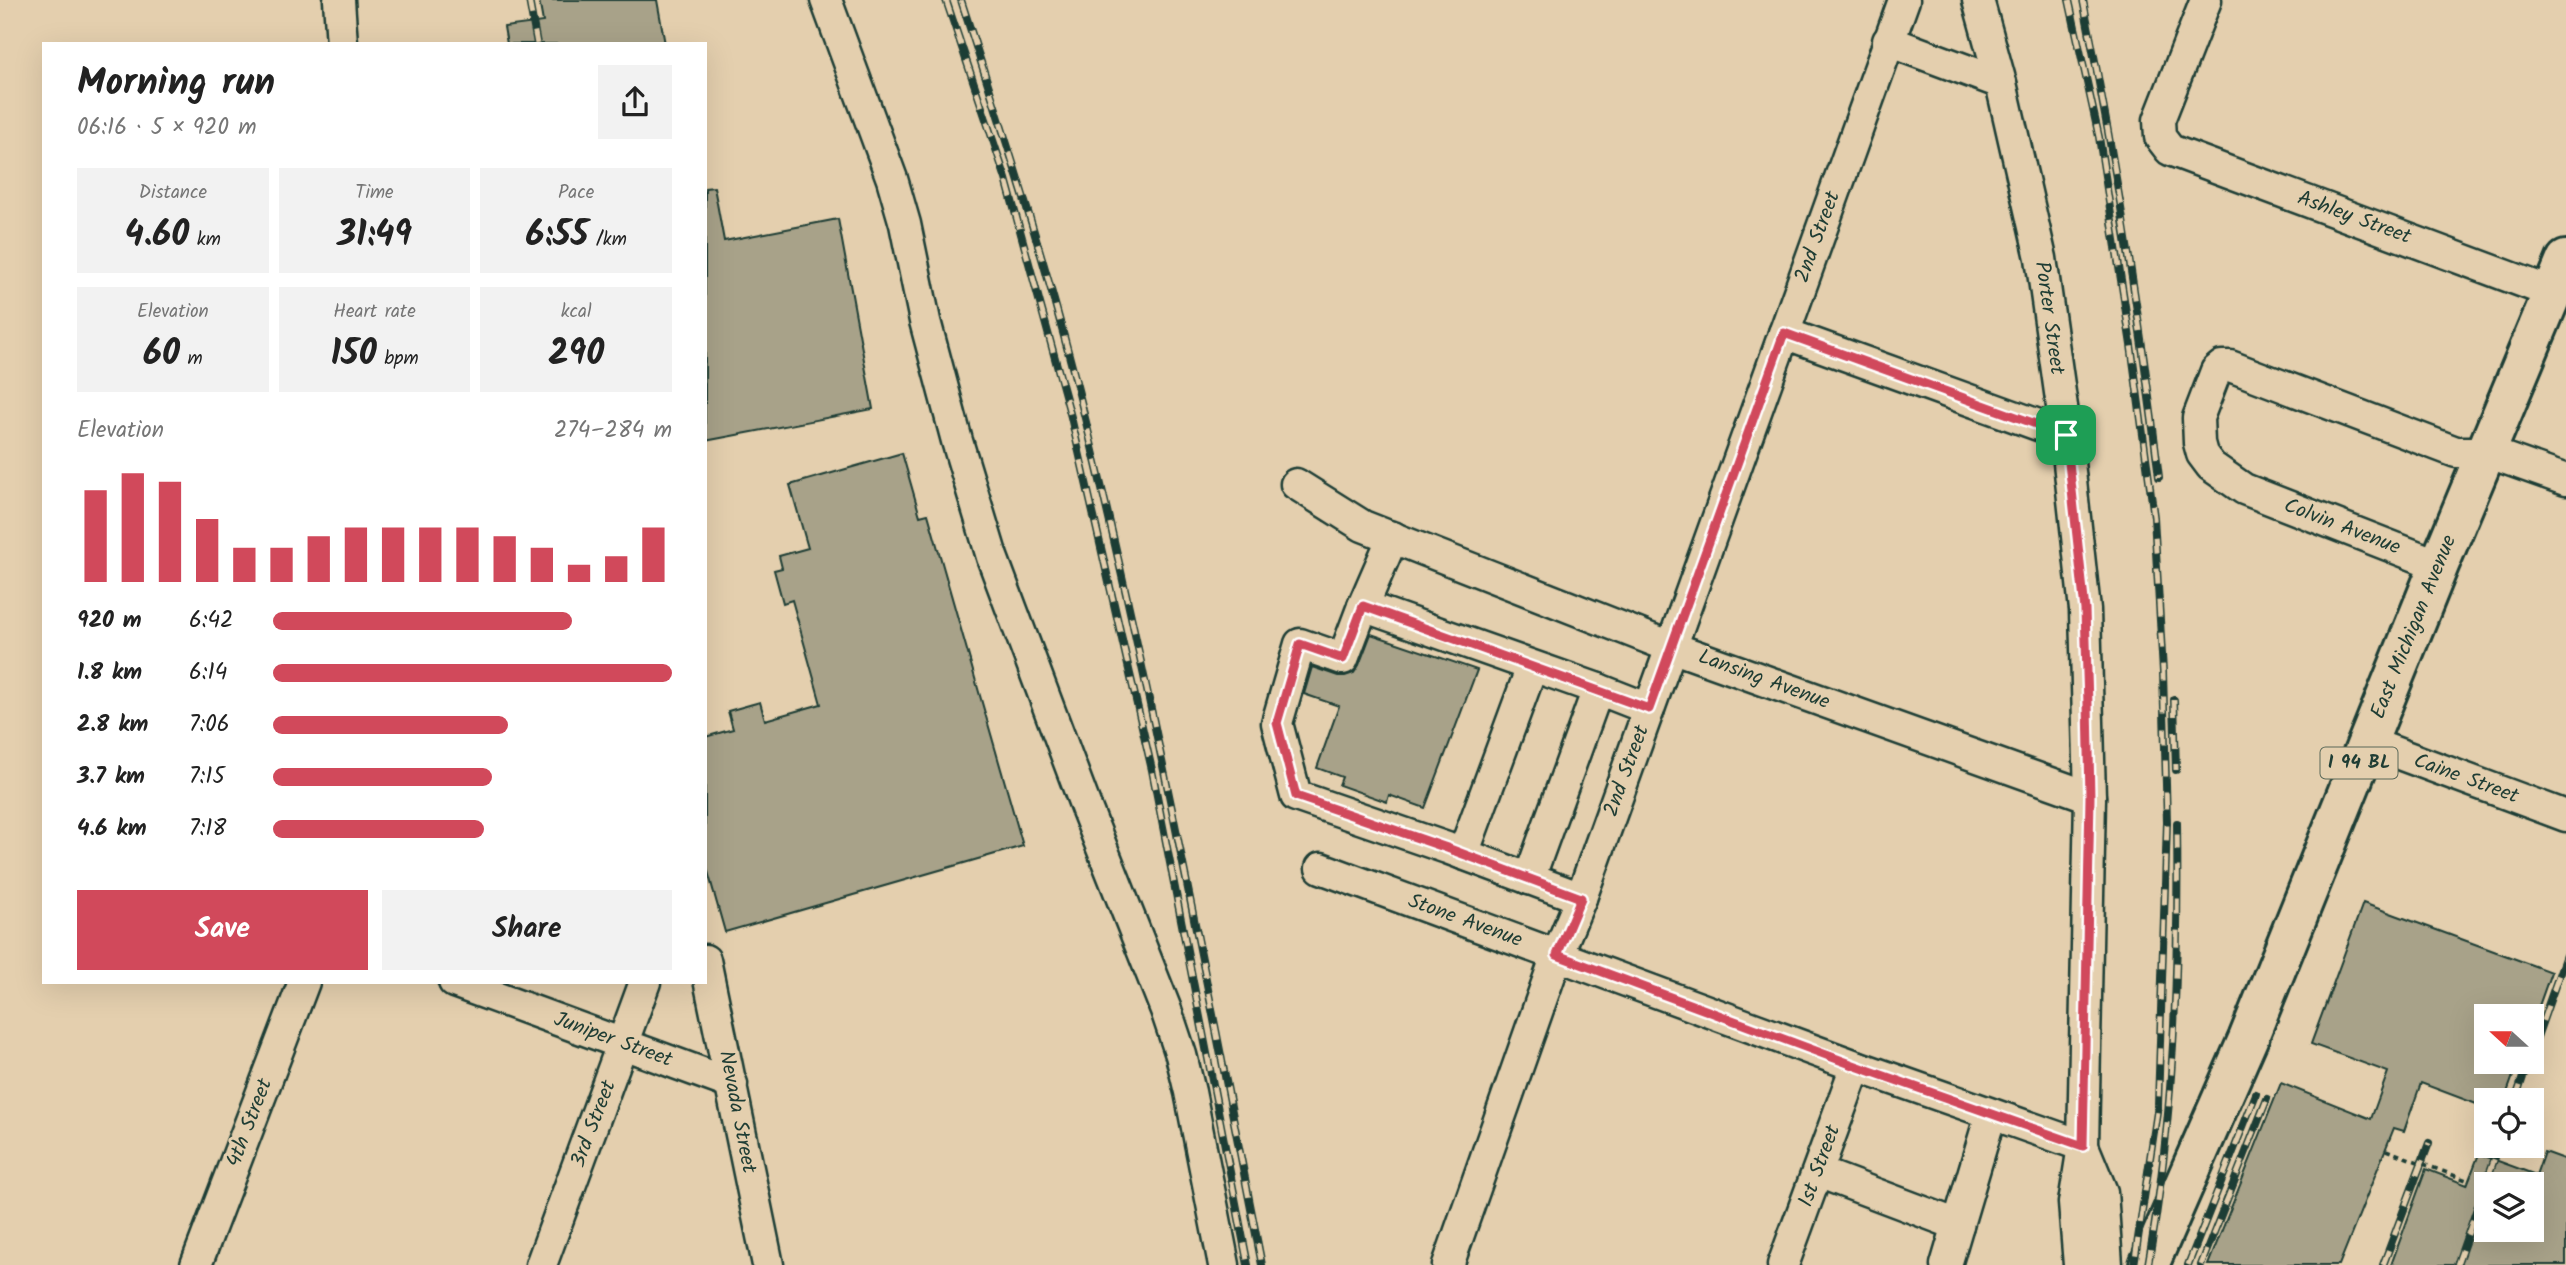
<!DOCTYPE html>
<meta charset="utf-8">
<style>
body{margin:0;font-family:Kalam,sans-serif;background:#f2f2f2;color:#222;height:100vh;display:flex;flex-direction:column;font-size:26px;white-space:nowrap}
*{box-sizing:border-box;margin:0}
p{font-size:23px;color:#767676}
.icon{flex:none;width:38px;height:38px;fill:none;stroke:currentColor;stroke-width:2;stroke-linecap:round;stroke-linejoin:round}
.map{position:relative;flex:1;overflow:hidden}
.side{position:absolute;left:42px;top:42px;width:665px;height:942px;display:flex;flex-direction:column;background:#fff;border-radius:0px;box-shadow:0 7px 28px #0002}
.side>*{flex:none}
.needle{width:46px;rotate:291deg}
.fabs{position:absolute;left:2474px;top:1004px;display:grid;gap:14px}
.fabs a{display:grid;place-items:center;width:70px;height:70px;border-radius:0px;background:#fff;box-shadow:0 7px 28px #0002;font-size:35px}
.pin{position:absolute;display:grid;place-items:center;width:60px;height:60px;color:#fff;margin:-30px;border-radius:14px;box-shadow:0 4px 10px #0006}
.round{display:grid;place-items:center;flex:none;width:74px;height:74px;border-radius:0px;background:#f2f2f2}
.summary{display:flex;align-items:center;justify-content:space-between;height:119px;padding:0 35px}
h1{font-size:38px;font-weight:700;line-height:52px}
.figures{display:grid;grid-template-columns:repeat(3,1fr);gap:10px;height:119px;padding:7px 35px}
.figures div{display:grid;align-content:center;border-radius:0px;background:#f2f2f2;text-align:center}
.figures b{font-size:35px;font-weight:700}
.figures small{font-size:19px;font-weight:400}
.figures p{font-size:19px}
.chart{height:196px;padding:14px 35px}
.chart p{display:flex;justify-content:space-between}
.chart svg{width:100%;height:126px;margin-top:7px;stroke:#d1495b;stroke-width:6}
.cta{display:flex;gap:14px;margin-top:auto;padding:14px 35px}
.cta a{flex:1;height:80px;border-radius:0px;background:#d1495b;color:#fff;font-size:28px;font-weight:700;line-height:80px;text-align:center}
.cta a+a{background:#f2f2f2;color:#222}
ul{padding:0 35px;list-style:none;font-size:23px}
li{display:grid;grid-template-columns:112px 84px 1fr;align-items:center;height:52px}
li i{height:18px;border-radius:9px;background:#d1495b}
.map>svg:first-child{display:block}
.building{fill:#a8a289;stroke:#1f3d34;stroke-width:2;fill-rule:evenodd}
.lines{fill:none;stroke-linecap:round;stroke-linejoin:round}
.minor-casing{stroke:#1f3d34;stroke-width:35}
.highway-casing{stroke:#1f3d34;stroke-width:44}
.minor{stroke:#e4cfae;stroke-width:30}
.highway{stroke:#e4cfae;stroke-width:38}
.rail-casing{stroke:#1f3d34;stroke-width:8}
.rail{stroke:#e4cfae;stroke-width:5;stroke-dasharray:16;stroke-linecap:butt}
.path-bridge{stroke:#1f3d34;stroke-width:3.5;stroke-dasharray:5 5;stroke-linecap:butt}
.route-casing{stroke:#fff;stroke-width:14}
.route{stroke:#d1495b;stroke-width:9}
.labels{text-anchor:middle;dominant-baseline:central;stroke-width:6;stroke-linejoin:round;paint-order:stroke}
.shield{fill:#e4cfae;stroke:#5a6959;stroke-width:2}
.shield-label{font-size:19px;font-weight:bold;fill:#1f3d34}
.street-label{font-size:21px;fill:#1f3d34;stroke:#e4cfae}
</style>
<div class="map">
<svg width="2566" height="1265" viewBox="0 0 2566 1265">
<rect width="100%" height="100%" fill="#e4cfae"/>
<filter id="ink" filterUnits="userSpaceOnUse"><feTurbulence type="fractalNoise" baseFrequency=".0143" numOctaves="2"/><feDisplacementMap in="SourceGraphic" scale="14" xChannelSelector="R" yChannelSelector="G"/><feConvolveMatrix kernelMatrix="1 2 1 2 8 2 1 2 1" color-interpolation-filters="sRGB"/></filter>
<g filter="url(#ink)">
<g class="building">
<path d="M539,0h118l8,44h-158l-3,-17 39,-5z"/>
<path d="M714,187l10,54 114,-22 35,190 -168,32v-253z"/>
<path d="M902,453l18,63 8,-2 95,332 -298,86 -20,-71v-124l28,-8 -5,-18 32,-9 5,18 56,-16 -29,-104 -9,3 -9,-33 8,-2 -3,-12 29,-8 -18,-63z"/>
<path d="M1371,634l106,36 -52,138 -36,-13 -2,7 -48,-17 3,-8 -25,-9 22,-62 -35,-12 8,-27 26,9h7l9,-3 5,-8z"/>
<path d="M2363,903l188,69 -16,45h-48v45h31l-14,39h-17v7l-66,-25 -17,48 -10,-3 -55,137h-131l73,-182 90,36 17,-47 -77,-28z"/>
<path d="M2544,1152l22,8v105h-175l35,-96 41,16 12,-31 57,21zM2487,1185h45v45h-45z"/>
</g>
<g class="lines">
<g class="minor-casing">
<g id="minor">
<path d="M339,0l3,44"/>
<path d="M826,0l66,179 13,45 20,97 32,120 35,116 95,253 79,200 15,45 9,37 34,173"/>
<path d="M1978,0l23,83 40,175 25,177 19,175 5,187 -7,349 -9,57 5,62"/>
<path d="M2206,0l-47,120 1,17 10,13 383,143"/>
<path d="M1888,41l113,42"/>
<path d="M1784,333l282,102"/>
<path d="M1296,484l67,42 308,121 419,150"/>
<path d="M1393,537l-30,69 -20,53 -43,-15 -23,79 19,73 151,52 134,50"/>
<path d="M2439,565l-195,-76 -33,-23 -9,-12 -3,-11 -1,-25 18,-47 6,-5h8l226,86h31l79,28"/>
<path d="M1363,606l235,83 -69,190"/>
<path d="M1598,689l51,20"/>
<path d="M2367,742l199,74"/>
<path d="M1463,854l69,-187"/>
<path d="M1321,868l535,198 227,80"/>
<path d="M705,960l63,305"/>
<path d="M454,982l278,102"/>
<path d="M2083,1146l19,46 5,73"/>
<path d="M1818,1172l140,53"/>
<path d="M196,1265l108,-283"/>
<path d="M541,1265l104,-283"/>
<path d="M1448,1265l109,-310 24,-57 68,-189 255,-709"/>
<path d="M1783,1265l73,-199"/>
<path d="M1946,1265l45,-151"/>
</g>
</g>
<g class="highway-casing">
<path id="highway" d="M2149,1265l99,-226 191,-474 127,-305"/>
</g>
<use href="#minor" class="minor"/>
<use href="#highway" class="highway"/>
<g class="rail-casing">
<g id="rail">
<path d="M529,0l8,44"/>
<path d="M946,0l60,179 65,238 81,353 96,495"/>
<path d="M961,0c44,137 89,274 123,414 69,281 122,567 178,851"/>
<path d="M2069,0l30,137 32,208 23,172 9,155 4,150 -9,283 -24,160"/>
<path d="M2083,0c32,158 57,317 76,477"/>
<path d="M2174,700l2,70"/>
<path d="M2532,1051l34,-96"/>
<path d="M2515,1101l13,-39"/>
<path d="M2148,1265c26,-145 31,-295 29,-442"/>
<path d="M2188,1265l68,-171"/>
<path d="M2201,1265l66,-166"/>
<path d="M2383,1265l46,-122"/>
<path d="M2457,1265l42,-119"/>
</g>
</g>
<use href="#rail" class="rail"/>
<path class="path-bridge" d="M2386,1150l83,31"/>
</g>
</g>
<g class="lines" filter="url(#ink)">
<g class="route-casing">
<path id="route" d="M1784,333l282,102 19,175 3,94 2,93 -7,349 -227,-80 -299,-111 24,-57 -134,-50 -151,-52 -19,-73 23,-79 43,15 20,-53 286,103z"/>
</g>
<use href="#route" class="route"/>
</g>
<g class="labels">
<rect class="shield" x="2320.5" y="747.5" width="77" height="31" rx="5"/>
<g class="shield-label">
<text x="2359" y="763">I 94 BL</text>
</g>
<g class="street-label">
<text transform="translate(2354 218) rotate(20)">Ashley Street</text>
<text transform="translate(1818 237) rotate(-70)">2nd Street</text>
<text transform="translate(2049 318) rotate(82)">Porter Street</text>
<text transform="translate(2342 527) rotate(21)">Colvin Avenue</text>
<text transform="translate(2414 627) rotate(-68)">East Michigan Avenue</text>
<text transform="translate(1764 680) rotate(20)">Lansing Avenue</text>
<text transform="translate(1627 771) rotate(-70)">2nd Street</text>
<text transform="translate(2466 779) rotate(20)">Caine Street</text>
<text transform="translate(1465 921) rotate(20)">Stone Avenue</text>
<text transform="translate(613 1040) rotate(20)">Juniper Street</text>
<text transform="translate(737 1112) rotate(79)">Nevada Street</text>
<text transform="translate(250 1123) rotate(-69)">4th Street</text>
<text transform="translate(594 1124) rotate(-69)">3rd Street</text>
<text transform="translate(1820 1166) rotate(-70)">1st Street</text>
</g>
</g>
</svg>
<div class="fabs">
<a><svg class="needle" viewBox="-14 -14 28 28"><path d="M0-13l5 13h-10z" fill="#e53935"/><path d="M0 13l5-13h-10z" fill="#767676"/></svg></a>
<a><svg class="icon" aria-label="locate" viewBox="0 0 24 24"><circle cx="12" cy="12" r="6"/><path d="M12 2v4M12 18v4M2 12h4M18 12h4"/></svg></a>
<a><svg class="icon" aria-label="layers" viewBox="0 0 24 24"><path d="M12 4l9 5-9 5-9-5zM3 14l9 5 9-5"/></svg></a>
</div>
<div class="pin" style="left:2066px;top:435px;background:#1e9e55"><svg class="icon" aria-label="arrive" viewBox="0 0 24 24"><path d="M6 21V4h12l-3 4 3 4H6"/></svg></div>
<section class="side">
<div class="summary"><div><h1>Morning run</h1><p>06:16 · 5 × 920 m</p></div><a class="round"><svg class="icon" aria-label="share" viewBox="0 0 24 24"><path d="M12 15V3M7 8l5-5 5 5M5 13v7h14v-7"/></svg></a></div>
<div class="figures">
<div><p>Distance</p><b>4.60<small> km</small></b></div>
<div><p>Time</p><b>31:49</b></div>
<div><p>Pace</p><b>6:55<small> /km</small></b></div>
</div>
<div class="figures">
<div><p>Elevation</p><b>60<small> m</small></b></div>
<div><p>Heart rate</p><b>150<small> bpm</small></b></div>
<div><p>kcal</p><b>290</b></div>
</div>
<div class="chart"><p><span>Elevation</span>274–284 m</p>
<svg viewBox="0 0 160 44" preserveAspectRatio="none"><path d="M5 44V12M15 44V6M25 44V9M35 44V22M45 44V32M55 44V32M65 44V28M75 44V25M85 44V25M95 44V25M105 44V25M115 44V28M125 44V32M135 44V38M145 44V35M155 44V25"/></svg>
</div>
<ul>
<li><b>920 m</b>6:42<i style="width:75%"></i></li>
<li><b>1.8 km</b>6:14<i style="width:100%"></i></li>
<li><b>2.8 km</b>7:06<i style="width:59%"></i></li>
<li><b>3.7 km</b>7:15<i style="width:55%"></i></li>
<li><b>4.6 km</b>7:18<i style="width:53%"></i></li>
</ul>
<div class="cta"><a>Save</a><a>Share</a></div>
</section>
</div>
